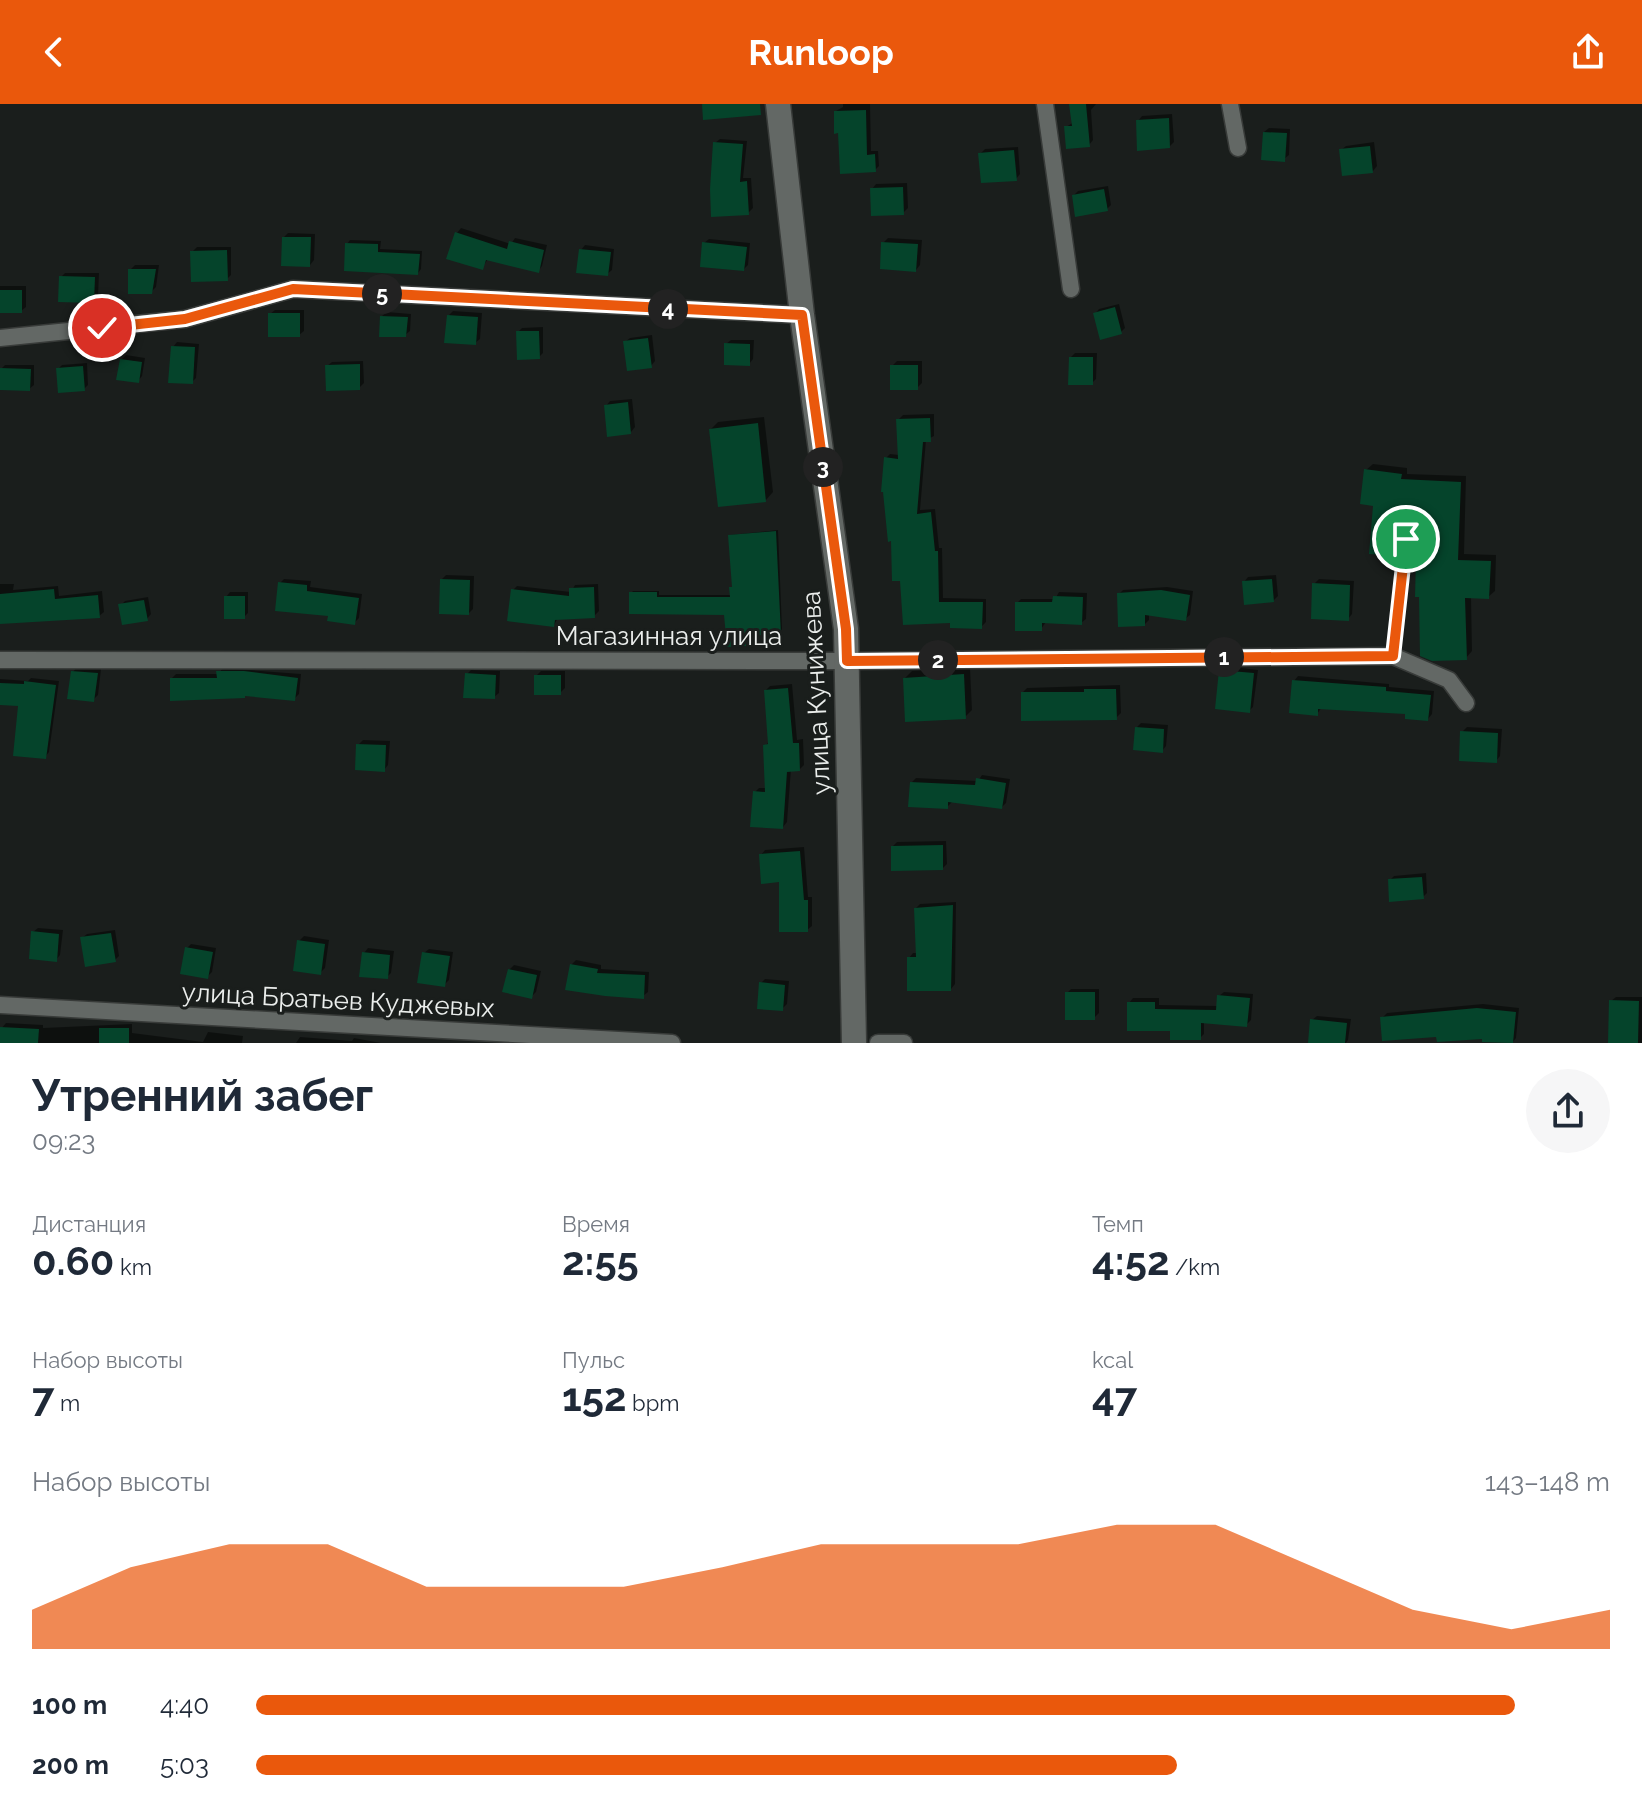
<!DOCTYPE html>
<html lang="ru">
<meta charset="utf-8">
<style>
body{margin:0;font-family:Raleway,sans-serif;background:#f6f6f7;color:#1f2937;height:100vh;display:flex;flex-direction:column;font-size:30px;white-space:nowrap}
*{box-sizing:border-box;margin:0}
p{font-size:26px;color:#747a83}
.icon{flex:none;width:44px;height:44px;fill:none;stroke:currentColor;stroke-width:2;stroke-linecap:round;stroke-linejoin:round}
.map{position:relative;height:939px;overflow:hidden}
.panel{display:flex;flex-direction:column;background:#fff;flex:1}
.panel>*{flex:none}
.pin{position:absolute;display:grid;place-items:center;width:68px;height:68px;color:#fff;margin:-34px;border:4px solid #fff;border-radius:50%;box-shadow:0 2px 8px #0007}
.km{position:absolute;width:40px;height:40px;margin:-20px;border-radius:50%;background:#222;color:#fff;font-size:22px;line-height:40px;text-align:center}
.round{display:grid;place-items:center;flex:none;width:84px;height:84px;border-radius:42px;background:#f6f6f7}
.headline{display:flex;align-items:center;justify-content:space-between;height:136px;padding:0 32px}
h1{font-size:44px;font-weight:700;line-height:60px}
.figures{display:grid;grid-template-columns:repeat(3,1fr);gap:12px;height:136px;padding:8px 32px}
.figures div{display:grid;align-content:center}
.figures b{font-size:40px;font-weight:700}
.figures small{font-size:22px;font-weight:400}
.figures p{font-size:22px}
.chart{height:224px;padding:16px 32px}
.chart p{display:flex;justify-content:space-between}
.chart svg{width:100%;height:144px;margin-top:8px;fill:#ea580c;opacity:.7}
ul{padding:0 32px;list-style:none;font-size:26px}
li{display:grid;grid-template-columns:128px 96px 1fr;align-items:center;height:60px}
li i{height:20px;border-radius:10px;background:#ea580c}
header{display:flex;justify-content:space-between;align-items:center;height:104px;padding:0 32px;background:#ea580c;color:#fff;font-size:36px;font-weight:700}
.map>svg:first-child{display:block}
.shadow{fill:#0007}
.building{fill:#05442b}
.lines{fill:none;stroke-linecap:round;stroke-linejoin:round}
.lane-casing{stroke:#383b39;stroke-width:11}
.street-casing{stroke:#383b39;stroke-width:19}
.secondary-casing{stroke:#383b39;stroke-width:27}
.lane{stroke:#636865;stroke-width:8}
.street{stroke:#636865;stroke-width:16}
.secondary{stroke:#636865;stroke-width:24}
.route-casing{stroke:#fff;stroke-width:16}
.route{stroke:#ea580c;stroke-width:10}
.labels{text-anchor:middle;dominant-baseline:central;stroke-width:6;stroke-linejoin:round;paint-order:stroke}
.street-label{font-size:26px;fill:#ebeeec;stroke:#1a1e1c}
</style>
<header><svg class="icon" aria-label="back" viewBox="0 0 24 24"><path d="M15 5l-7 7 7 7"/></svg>Runloop<svg class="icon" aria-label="share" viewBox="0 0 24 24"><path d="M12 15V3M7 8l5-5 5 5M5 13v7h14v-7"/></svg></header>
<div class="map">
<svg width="1642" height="939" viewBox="0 0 1642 939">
<rect width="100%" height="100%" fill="#1a1e1c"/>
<g class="shadow">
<path d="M843,0h27l1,47h7l1,15 -4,4 -35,-39 -4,-20 7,-4z"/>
<path d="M1071,0h25l-5,6 2,30 -4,5 -23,-18 8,-5z"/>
<path d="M1172,10l2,28 -5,5 -31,-26 4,-5z"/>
<path d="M1269,24l21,1 -1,26 -5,4 -20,-27z"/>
<path d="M720,35l27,2 -4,37h8l2,30 -5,5 -33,-70z"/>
<path d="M1374,38l3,24 -4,5 -32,-21 5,-4z"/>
<path d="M1018,43l2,27 -4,5 -36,-25 5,-5z"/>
<path d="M907,79l1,25 -5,5 -31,-24 4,-5z"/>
<path d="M1108,82l3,19 -4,4 -33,-14 4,-4z"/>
<path d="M461,124l50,16 4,-6 32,7 -5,21 -4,5 -50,-12 -6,9 -25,-35z"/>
<path d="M288,129l27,1 -1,26 -4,5 -26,-28z"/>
<path d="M888,134l34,2 -2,25 -4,5 -33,-27z"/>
<path d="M709,135l41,4 -2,22 -4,4 -40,-26z"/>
<path d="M350,136l31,1 -1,8 42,2 -1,18 -3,4 -71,-29z"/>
<path d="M585,141l29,4 -2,21 -5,4 -26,-24z"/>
<path d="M197,143h34v28l-4,4 -35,-27z"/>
<path d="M135,161h24l-3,22 -5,5 -21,-22z"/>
<path d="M65,169h34l-1,24 -4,4 -33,-24z"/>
<path d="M0,182h26v21l-5,4h-21z"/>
<path d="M1119,200l6,24 -4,4 -26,-18 4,-5z"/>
<path d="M275,206h29v21l-5,4 -29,-21z"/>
<path d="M453,207l29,2 -2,26 -5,4 -26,-28z"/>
<path d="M387,208l24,2 -1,17 -5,4 -23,-19z"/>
<path d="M543,223v26l-4,4 -21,-25 4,-4z"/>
<path d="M652,231l3,26 -4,5 -26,-24 5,-4z"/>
<path d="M731,236h23l-1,19 -4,5 -23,-20z"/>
<path d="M177,238l22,2 -3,34 -4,4 -19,-35z"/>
<path d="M1075,249h22l-1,26 -4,4 -21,-26z"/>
<path d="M126,251l19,3 -3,18 -4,5 -17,-21z"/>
<path d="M363,257l1,22 -5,5 -32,-22 5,-4z"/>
<path d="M897,257h25v22l-5,5 -25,-22z"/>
<path d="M87,259l1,22 -4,4 -26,-20 4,-4z"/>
<path d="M5,261h29v20l-5,4 -28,-20z"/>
<path d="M632,295l3,28 -4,5 -25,-26 4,-5z"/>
<path d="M934,310v22l-8,4 -6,70 15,-1 4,39h3l1,50 43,1v23l-5,5 -29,-6 -50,-42 -16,-121 4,-4 9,1 -1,-35 5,-5z"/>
<path d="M764,313l9,75 -7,8 -55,-71 7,-7z"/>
<path d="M1373,360l34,4v6l59,2 -2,78 32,1 -1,36 -7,6h-17l1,54 -6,7 -48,-102 -3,-20 -9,-8 -3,20 -7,6 -21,-50 -9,-34z"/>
<path d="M778,426l4,99 -2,3 -54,-19 -95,-20 2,-2h26v4h73l2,-9 -4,-51z"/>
<path d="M446,471l28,1 -1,33 -4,4 -27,-34z"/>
<path d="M1276,471l2,21 -5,5 -29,-19 4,-5z"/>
<path d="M284,475l27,2 -1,6 52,7 -3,24 -5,5 -24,-9 -50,-31z"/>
<path d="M1319,475l35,2 -2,33 -4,5 -34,-35z"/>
<path d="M0,480h14l-1,6 45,-4 1,10 43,-5 2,21 -5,4 -99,6z"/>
<path d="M598,480l1,27 -5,5 -36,2 -4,7 -41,-35 4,-4 54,6 4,-7z"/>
<path d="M1167,483l26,4 -3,24 -5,4 -36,-6v7l-4,4 -26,-30 4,-4z"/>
<path d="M230,488h18v21l-4,4 -18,-20z"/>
<path d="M1059,488l28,1 -1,26 -5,4 -35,-1 -5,7 -24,-26 4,-4h34z"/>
<path d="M148,493l3,17 -4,5 -26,-14 4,-4z"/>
<path d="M1225,562l33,4 -5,37 -4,4 -28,-41z"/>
<path d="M77,563l24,2 -3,26 -5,5 -20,-28z"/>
<path d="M223,564l78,6 -2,20 -5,5 -48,-5 -74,-16 4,-4h42z"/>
<path d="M970,564l2,42 -7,7 -60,-39 7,-7z"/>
<path d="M471,566l29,1 -1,22 -5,4 -27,-23z"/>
<path d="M541,567h24v17l-5,5 -24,-17z"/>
<path d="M1298,572l91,8v3l45,4 -2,23 -4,5 -21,-7 -85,-5 -5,7 -23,-33z"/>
<path d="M31,574l28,3 -10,71 -4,5 -25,-53 -20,-1v-24l28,2z"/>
<path d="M792,580l5,56 6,-1 1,26 -4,4h-9l-4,53 -4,5 -28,-35 4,-4h8l-1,-43 4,-4 -4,-51 4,-4z"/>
<path d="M1120,581l1,28 -5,5 -93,-26 4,-4z"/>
<path d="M1141,619l27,2 -2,21 -4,5 -25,-24z"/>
<path d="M1467,623l35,2 -2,27 -4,5 -34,-29z"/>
<path d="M363,636l27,1 -2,24 -4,5 -26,-25z"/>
<path d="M982,671l28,4 -4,24 -4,4 -49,-6 -6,6 -35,-25 4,-4 62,3z"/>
<path d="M946,737l1,23 -4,4 -50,-22 4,-4z"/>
<path d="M804,743l4,50h4v29l-5,4 -26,-50 -20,-25 4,-5z"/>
<path d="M1426,769l1,20 -4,4 -33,-17 4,-4z"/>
<path d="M956,798l-1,82 -4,5 -42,-31 4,-5h5l-2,-45 4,-4z"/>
<path d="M38,824l25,2 -3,25 -4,5 -23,-28z"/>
<path d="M115,826l4,26 -4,4 -33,-22 5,-4z"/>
<path d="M304,832l25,4 -4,28 -5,5 -21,-32z"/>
<path d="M191,840l25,4 -4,24 -5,5 -20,-29z"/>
<path d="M368,844l26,3 -3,22 -4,4 -23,-24z"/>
<path d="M429,845l24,3 -4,28 -5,5 -20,-32z"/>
<path d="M576,856l25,5v4l48,3 -1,20 -5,4 -72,-31z"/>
<path d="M514,861l27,6 -5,21 -4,4 -23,-26z"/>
<path d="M765,875l24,2 -2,23 -5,5 -21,-26z"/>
<path d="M1071,885h28v24l-5,5 -27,-25z"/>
<path d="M1224,888l29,2 -2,26 -5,5 -42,-3v12l-4,4 -28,-9 -43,-26 4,-5h26v7l59,1 1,-10z"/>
<path d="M1616,893h26v46h-32l1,-42z"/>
<path d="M1483,900l36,4 -3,30 -4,5 -28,-7 -46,-2 -56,-16 5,-5z"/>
<path d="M1317,912l34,3 -3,21 -2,3h-19l-15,-23z"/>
<path d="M6,919l37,2v3l89,-4v9l71,9 5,-10 35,4 -1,7h-242v-13z"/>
<path d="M300,933l52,4 2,-3 27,5h-85z"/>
</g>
<g class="building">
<path d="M702,0h58l1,11 -58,5z"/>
<path d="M1069,0h17l4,43 -24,2 -2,-23h8z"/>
<path d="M866,6l1,45 8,-1 1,18 -36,2 -2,-41 -4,1v-23z"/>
<path d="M1169,14l1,30 -33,3 -1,-31z"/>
<path d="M1263,28l24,1 -2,29 -24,-2z"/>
<path d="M713,38l30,2 -3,38 7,-1 2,34 -38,2 -1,-28z"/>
<path d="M1370,42l3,27 -31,3 -3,-27z"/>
<path d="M1014,46l3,31 -36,2 -3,-30z"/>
<path d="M903,83l1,28 -33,1 -1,-28z"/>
<path d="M1104,85l4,22 -33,6 -3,-22z"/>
<path d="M455,128l52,17 2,-8 35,9 -5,23 -53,-13 -3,10 -37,-11z"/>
<path d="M282,133h29l-1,30 -29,-1z"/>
<path d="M702,138l45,5 -3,24 -44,-4z"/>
<path d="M881,138l37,2 -2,28 -36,-3z"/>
<path d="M345,139l33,1v8l42,2 -2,21 -74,-4z"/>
<path d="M579,145l32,3 -3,24 -32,-3z"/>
<path d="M227,146l1,31 -37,1 -1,-31z"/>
<path d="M128,165h28l-4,25h-24z"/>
<path d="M59,172l36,1 -1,26 -36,-1z"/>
<rect x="0" y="186" width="22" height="23"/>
<path d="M1115,203l7,27 -22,6 -7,-27z"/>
<rect x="268" y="209" width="32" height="24"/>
<path d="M447,211l31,2 -2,28 -32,-2z"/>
<path d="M380,212l28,1 -2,20h-27z"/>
<path d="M516,227h23l1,28 -23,1z"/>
<path d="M648,234l4,30 -25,3 -4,-30z"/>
<path d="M724,239l26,1v22l-26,-1z"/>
<path d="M171,242l24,1 -2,37 -25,-1z"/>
<path d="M1069,253h24v28h-25z"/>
<path d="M120,255l22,3 -3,21 -23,-3z"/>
<path d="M360,260v26l-34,1 -1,-26z"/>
<rect x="890" y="261" width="28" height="25"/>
<path d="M83,262l2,25 -27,2 -2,-25z"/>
<path d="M0,264l31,1 -1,22 -30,-1z"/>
<path d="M628,298l3,32 -24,3 -3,-32z"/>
<path d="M930,314l1,24h-8l-6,72 14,-2 4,39h3l1,51h44l-1,27 -32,-1v-5l-47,2 -3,-44h-8l-1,-40 -3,1 -5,-50h-2l3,-35 14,2 -2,-40z"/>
<path d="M758,319l8,79 -48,5 -9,-78z"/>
<path d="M1364,365l38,5 -1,5 60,3 -3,78 33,1 -2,38 -24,-1 2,62 -35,1 -12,-5 -1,-59h-4l1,-39h-5l2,-21 -5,-5 -7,2 -4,22 -28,-2 4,-48 -13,-2z"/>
<path d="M776,427l5,103 -36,2 1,10 -19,1 -3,-32 -95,-1v-22h28v5h73l-1,-10h3l-4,-52z"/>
<path d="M440,475l30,1 -1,35 -30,-1z"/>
<path d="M1272,475l2,23 -30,3 -2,-24z"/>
<path d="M278,478l29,3v6l52,7 -4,27 -28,-4 1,-5 -53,-5z"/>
<path d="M1312,479l38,2 -1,36 -38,-2z"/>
<path d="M594,483l1,31 -40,2 -1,7 -47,-6 4,-32 58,7v-8z"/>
<path d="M54,485l1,10 43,-4 2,23 -100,6v-30z"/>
<path d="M1161,486l29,5 -4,26 -41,-6v11l-27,1 -1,-34z"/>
<rect x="224" y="492" width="21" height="23"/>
<path d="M1053,492l30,1 -1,28 -40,-2v8h-27v-29h37z"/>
<path d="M144,496l4,21 -26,4 -4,-21z"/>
<path d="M1219,566l35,3 -4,40 -35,-4z"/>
<path d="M71,567l27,2 -4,29 -27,-3z"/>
<path d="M216,567h28l54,7 -3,23 -50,-5v2l-75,3v-23h47z"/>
<path d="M465,569l31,2 -1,24 -32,-1z"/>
<path d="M964,570l2,45 -61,3 -2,-44z"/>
<rect x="534" y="571" width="27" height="20"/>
<path d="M1292,576l94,7v4l45,4 -3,26 -23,-2v-5l-87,-5v7l-29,-3z"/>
<path d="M24,577l32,4 -10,74 -33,-3 5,-50 -18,-1v-22l24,1z"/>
<path d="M788,584l5,55h6l1,28 -13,1 -4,57 -33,-2 3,-36 12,1 -2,-47 5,-1 -4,-54z"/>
<path d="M1084,585h32l1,31 -96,1v-29h63z"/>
<path d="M1135,623l29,2 -1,24 -30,-3z"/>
<path d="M1460,627l38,2 -1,30 -38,-2z"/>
<path d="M356,640l30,1 -1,27 -30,-2z"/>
<path d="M976,674l30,5 -4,26 -54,-7v7l-40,-2 2,-25 65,3z"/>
<path d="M943,741v25l-52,1v-25z"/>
<path d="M800,747l4,49h4v32h-29v-50l-18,2 -2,-30z"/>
<path d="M1422,773l2,22 -35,3 -1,-23z"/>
<path d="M953,801l-2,86h-44v-34h9l-2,-49z"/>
<path d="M31,827l28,3 -2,28 -28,-3z"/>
<path d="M111,829l5,29 -31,5 -5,-30z"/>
<path d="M297,836l28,4 -4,31 -28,-4z"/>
<path d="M185,843l28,5 -5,27 -28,-5z"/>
<path d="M362,848l28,3 -2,24 -29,-2z"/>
<path d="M422,848l28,4 -5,31 -28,-4z"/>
<path d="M570,860l28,5 -1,4 48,2 -1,24 -39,-3 -40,-6z"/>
<path d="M508,865l29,6 -5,24 -30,-7z"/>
<path d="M759,878l26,3 -2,26 -26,-2z"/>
<rect x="1065" y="888" width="30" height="28"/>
<path d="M1217,891l33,3 -3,29 -46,-4v17h-31v-9h-43v-29h28v7l61,1z"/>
<path d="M1609,896l30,1 -1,42h-30z"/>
<path d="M1477,904l39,4 -3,31 -31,-1v-3l-45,3 -1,-5 -54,4 -2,-24z"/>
<path d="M1310,915l37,4 -2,20h-37z"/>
<path d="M0,923l39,2 -1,14h-38z"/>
<rect x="99" y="924" width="30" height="15"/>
</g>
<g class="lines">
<g class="lane-casing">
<path id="lane" d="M1393,552l13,-117"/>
</g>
<g class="street-casing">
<g id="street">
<path d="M1045,0l26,185"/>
<path d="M1230,0l8,44"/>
<path d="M0,234l185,-19 108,-30 509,26"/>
<path d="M0,556l847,1 546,-5 56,24 17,23"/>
<path d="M0,901l672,38"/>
<path d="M878,939h26"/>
</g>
</g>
<g class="secondary-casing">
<path id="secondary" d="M778,0l24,211 44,314 8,414"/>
</g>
<use href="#lane" class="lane"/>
<use href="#street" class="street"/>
<use href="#secondary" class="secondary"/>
</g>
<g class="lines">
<g class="route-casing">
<path id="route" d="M102,224l83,-9 108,-30 509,26 44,314 1,32 546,-5 13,-117"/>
</g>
<use href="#route" class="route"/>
</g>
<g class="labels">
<g class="street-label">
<text x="669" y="532">Магазинная улица</text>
<text transform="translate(816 589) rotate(-93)">улица Кунижева</text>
<text transform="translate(338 896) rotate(3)">улица Братьев Куджевых</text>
</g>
</g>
</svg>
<div class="pin" style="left:1406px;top:435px;background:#1e9e55"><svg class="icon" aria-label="arrive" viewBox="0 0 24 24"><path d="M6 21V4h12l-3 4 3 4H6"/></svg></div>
<div class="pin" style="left:102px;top:224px;background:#d93025"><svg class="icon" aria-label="check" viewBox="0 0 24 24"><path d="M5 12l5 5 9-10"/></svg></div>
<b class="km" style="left:1224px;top:553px">1</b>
<b class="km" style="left:938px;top:556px">2</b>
<b class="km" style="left:823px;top:363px">3</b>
<b class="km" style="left:668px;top:205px">4</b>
<b class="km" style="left:382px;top:190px">5</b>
</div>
<section class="panel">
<div class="headline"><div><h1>Утренний забег</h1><p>09:23</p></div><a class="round"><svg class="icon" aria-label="share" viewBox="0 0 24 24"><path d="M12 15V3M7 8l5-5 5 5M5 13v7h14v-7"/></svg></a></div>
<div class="figures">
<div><p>Дистанция</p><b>0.60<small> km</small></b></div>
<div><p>Время</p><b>2:55</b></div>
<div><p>Темп</p><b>4:52<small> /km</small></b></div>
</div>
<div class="figures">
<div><p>Набор высоты</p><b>7<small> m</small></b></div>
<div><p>Пульс</p><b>152<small> bpm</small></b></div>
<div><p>kcal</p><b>47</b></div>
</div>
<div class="chart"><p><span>Набор высоты</span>143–148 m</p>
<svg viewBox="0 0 160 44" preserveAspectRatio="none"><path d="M0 44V32L10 19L20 12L30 12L40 25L50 25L60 25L70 19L80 12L90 12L100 12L110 6L120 6L130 19L140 32L150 38L160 32V44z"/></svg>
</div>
<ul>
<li><b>100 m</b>4:40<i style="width:93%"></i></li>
<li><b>200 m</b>5:03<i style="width:68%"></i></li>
</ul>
</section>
